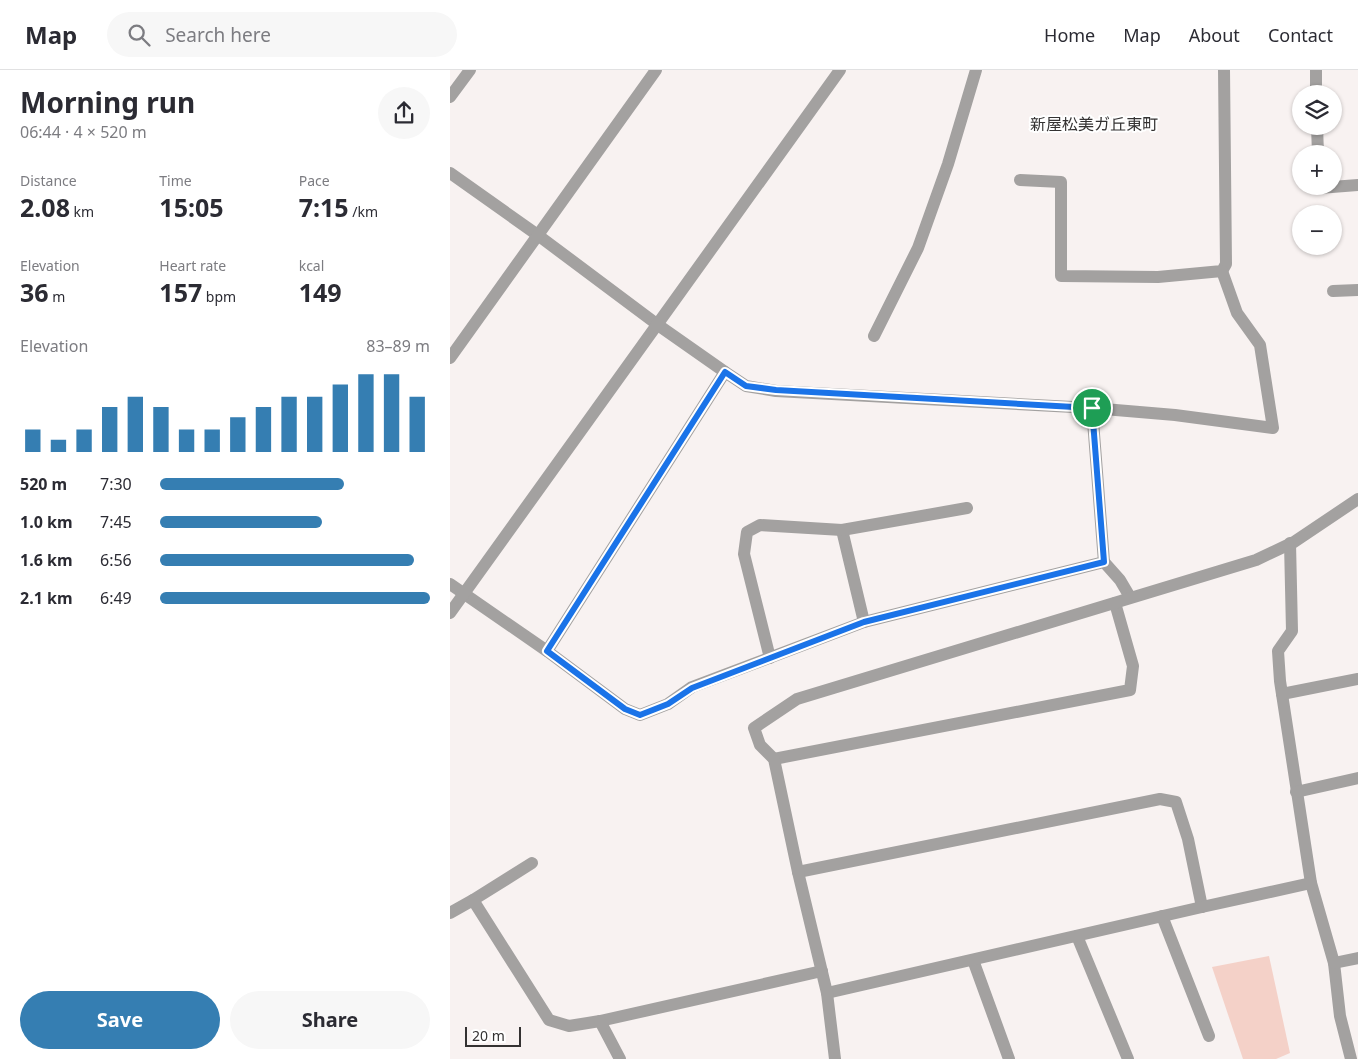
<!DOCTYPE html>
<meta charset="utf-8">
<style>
body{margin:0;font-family:"Noto Sans","Noto Sans JP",sans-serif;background:#f7f7f7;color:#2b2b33;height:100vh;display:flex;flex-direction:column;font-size:19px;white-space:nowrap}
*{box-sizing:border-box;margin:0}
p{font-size:16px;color:#7c7c81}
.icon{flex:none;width:28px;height:28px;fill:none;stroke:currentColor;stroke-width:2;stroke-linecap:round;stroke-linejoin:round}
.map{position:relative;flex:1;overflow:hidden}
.drawer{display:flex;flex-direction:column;background:#fff;width:450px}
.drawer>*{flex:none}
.fabs{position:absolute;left:842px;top:15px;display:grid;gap:10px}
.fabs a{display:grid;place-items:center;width:50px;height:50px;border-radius:50%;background:#fff;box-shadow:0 1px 4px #0004;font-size:25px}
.scale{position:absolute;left:15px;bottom:12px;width:56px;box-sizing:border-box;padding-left:5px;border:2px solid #343232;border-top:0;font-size:14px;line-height:18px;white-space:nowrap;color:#343232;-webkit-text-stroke:4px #fff;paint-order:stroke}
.pin{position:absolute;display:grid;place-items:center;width:42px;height:42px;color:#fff;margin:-21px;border:2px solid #fff;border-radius:50%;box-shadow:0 1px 5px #0007}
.round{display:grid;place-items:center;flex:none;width:52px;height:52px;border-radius:26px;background:#f7f7f7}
.headline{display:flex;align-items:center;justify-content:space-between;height:85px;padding:0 20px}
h1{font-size:28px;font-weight:700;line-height:38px}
.metrics{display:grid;grid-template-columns:repeat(3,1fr);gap:8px;height:85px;padding:5px 20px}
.metrics div{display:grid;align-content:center}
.metrics b{font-size:25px;font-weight:700}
.metrics small{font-size:14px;font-weight:400}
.metrics p{font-size:14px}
.chart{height:140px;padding:10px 20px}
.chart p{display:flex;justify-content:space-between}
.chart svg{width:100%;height:90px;margin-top:5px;stroke:#357eb2;stroke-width:6}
.cta{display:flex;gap:10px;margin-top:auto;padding:10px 20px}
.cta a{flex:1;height:58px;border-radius:30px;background:#357eb2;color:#fff;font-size:20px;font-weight:700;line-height:58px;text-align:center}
.cta a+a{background:#f7f7f7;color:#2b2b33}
ul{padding:0 20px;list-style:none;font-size:16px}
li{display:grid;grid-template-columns:80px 60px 1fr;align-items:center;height:38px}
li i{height:12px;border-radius:6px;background:#357eb2}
header{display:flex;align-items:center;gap:30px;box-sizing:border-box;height:70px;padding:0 25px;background:#fff;border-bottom:1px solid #e1e1e2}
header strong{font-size:24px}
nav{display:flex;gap:28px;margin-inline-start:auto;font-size:18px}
.search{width:350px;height:45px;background:#f7f7f7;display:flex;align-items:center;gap:12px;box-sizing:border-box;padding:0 18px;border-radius:28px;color:#7c7c81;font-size:19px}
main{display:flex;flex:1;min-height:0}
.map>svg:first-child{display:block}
.green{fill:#f4d1c8}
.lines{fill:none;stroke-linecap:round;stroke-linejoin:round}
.minor{stroke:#a3a1a0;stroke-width:12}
.route-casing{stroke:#fff;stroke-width:10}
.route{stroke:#1a73e8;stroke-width:6}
.labels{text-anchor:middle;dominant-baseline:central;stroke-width:4;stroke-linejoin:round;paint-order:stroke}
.quarter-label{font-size:16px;fill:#343232;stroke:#fff}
</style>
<header>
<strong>Map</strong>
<div class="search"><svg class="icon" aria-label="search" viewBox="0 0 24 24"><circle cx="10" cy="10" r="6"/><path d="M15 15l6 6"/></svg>Search here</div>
<nav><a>Home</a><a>Map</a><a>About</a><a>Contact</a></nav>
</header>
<main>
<section class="drawer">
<div class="headline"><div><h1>Morning run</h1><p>06:44 · 4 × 520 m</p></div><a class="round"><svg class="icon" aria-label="share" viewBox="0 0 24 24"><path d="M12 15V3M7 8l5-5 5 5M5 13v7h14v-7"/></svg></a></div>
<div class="metrics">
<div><p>Distance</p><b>2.08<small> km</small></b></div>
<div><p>Time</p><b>15:05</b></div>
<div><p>Pace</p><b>7:15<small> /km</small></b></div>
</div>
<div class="metrics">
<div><p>Elevation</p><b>36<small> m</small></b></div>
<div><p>Heart rate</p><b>157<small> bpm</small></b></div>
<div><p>kcal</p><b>149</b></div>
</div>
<div class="chart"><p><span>Elevation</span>83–89 m</p>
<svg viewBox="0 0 160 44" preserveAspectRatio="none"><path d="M5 44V33M15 44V38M25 44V33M35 44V22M45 44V17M55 44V22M65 44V33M75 44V33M85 44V27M95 44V22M105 44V17M115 44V17M125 44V11M135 44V6M145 44V6M155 44V17"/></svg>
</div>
<ul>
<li><b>520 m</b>7:30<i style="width:68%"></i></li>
<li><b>1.0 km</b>7:45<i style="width:60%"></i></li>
<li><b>1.6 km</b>6:56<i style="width:94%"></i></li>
<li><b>2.1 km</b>6:49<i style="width:100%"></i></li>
</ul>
<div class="cta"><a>Save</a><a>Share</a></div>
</section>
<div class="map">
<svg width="908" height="989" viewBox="0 0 908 989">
<rect width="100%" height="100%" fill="#f8f2f1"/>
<path class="green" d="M819,886l21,97 -14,6h-33l-31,-92z"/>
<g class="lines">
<g class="minor">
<path d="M866,0v24"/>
<path d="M0,27l20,-27"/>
<path d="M867,56l1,28"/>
<path d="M0,103l89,63 119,89 67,47 21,14 30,5 316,17 12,154"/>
<path d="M570,110l41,2v94l97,1 64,-6 4,-7 -2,-194"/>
<path d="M869,116v2l39,-3"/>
<path d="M883,221l25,-1"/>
<path d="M424,266l44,-88 30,-84 28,-94"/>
<path d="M0,288l206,-288"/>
<path d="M642,338l83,7 98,13 -13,-83 -23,-32 -15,-42"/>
<path d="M392,460l22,92"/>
<path d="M840,473l2,88 -14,20 2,30 31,202 23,80 6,53 11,43"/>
<path d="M0,514l97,67 78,58 15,6 28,-11 24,-17 172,-65 240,-60 16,18 10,17"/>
<path d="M0,543l390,-543"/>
<path d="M97,581l178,-279"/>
<path d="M320,588l-26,-104 3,-22 13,-7 82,5 125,-22"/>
<path d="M832,624l76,-15"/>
<path d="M324,689l356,-69 3,-24 -18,-63"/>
<path d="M846,722l62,-14"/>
<path d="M348,802l362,-73 16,3 12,37 14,68"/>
<path d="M23,830l59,-37"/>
<path d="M0,843l23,-13 76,120 20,6 31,-5 222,-50"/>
<path d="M712,846l47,120"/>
<path d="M627,866l51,123"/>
<path d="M523,890l36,99"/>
<path d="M884,893l24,-5"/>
<path d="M377,923l375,-86 109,-24"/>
<path d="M150,951l20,38"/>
<path d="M385,989l-8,-66 -29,-121 -24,-113 -14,-14 -6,-17 43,-29 459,-139 38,-18 64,-43"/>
</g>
</g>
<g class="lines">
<g class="route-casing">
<path id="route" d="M275,302l21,14 30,4 316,18 12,154 -240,60 -172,66 -24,16 -28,11 -15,-6 -78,-58z"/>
</g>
<use href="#route" class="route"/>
</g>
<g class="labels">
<g class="quarter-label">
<text x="644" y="54">新屋松美ガ丘東町</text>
</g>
</g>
</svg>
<div class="fabs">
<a><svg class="icon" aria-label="layers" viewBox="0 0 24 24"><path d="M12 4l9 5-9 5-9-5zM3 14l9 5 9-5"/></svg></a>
<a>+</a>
<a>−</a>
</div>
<div class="scale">20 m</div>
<div class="pin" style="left:642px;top:338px;background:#1e9e55"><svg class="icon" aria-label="arrive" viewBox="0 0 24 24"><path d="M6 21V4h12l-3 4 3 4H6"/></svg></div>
</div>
</main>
